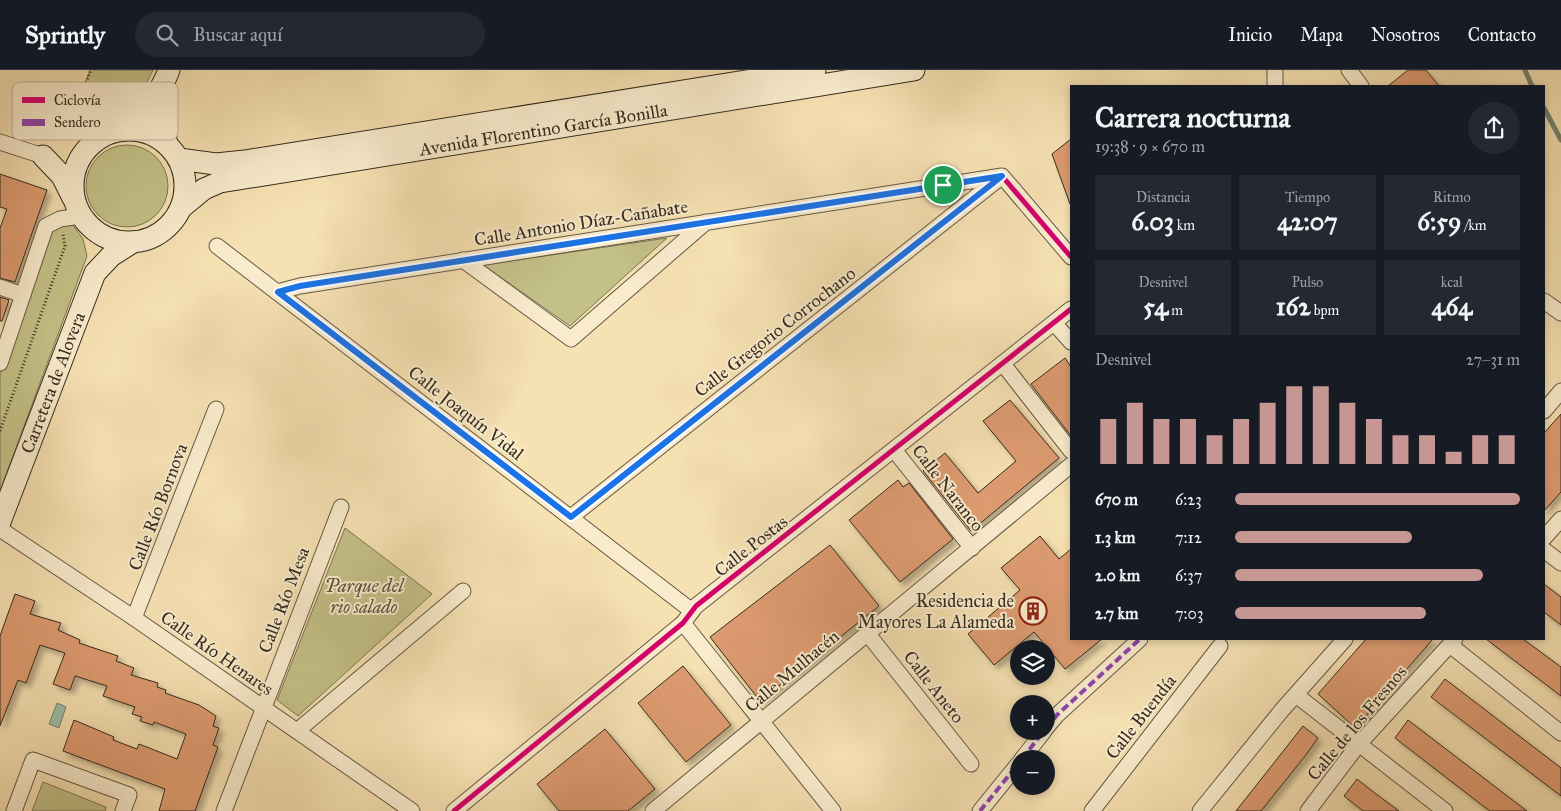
<!DOCTYPE html>
<html lang="es">
<meta charset="utf-8">
<style>
body{margin:0;font-family:"IM FELL Great Primer",serif;background:#242831;color:#f1f3f6;height:100vh;display:flex;flex-direction:column;font-size:19px;white-space:nowrap}
*{box-sizing:border-box;margin:0}
p{font-size:16px;color:#9ea1a6}
.icon{flex:none;width:28px;height:28px;fill:none;stroke:currentColor;stroke-width:2;stroke-linecap:round;stroke-linejoin:round}
.map{position:relative;flex:1;overflow:hidden}
.sheet{position:absolute;left:1070px;top:15px;width:475px;height:555px;display:flex;flex-direction:column;background:#171b24;border-radius:0px;box-shadow:0 2px 8px #0003}
.sheet>*{flex:none}
.tools{position:absolute;left:1010px;top:570px;display:grid;gap:10px}
.tools a{display:grid;place-items:center;width:45px;height:45px;border-radius:50%;background:#171b24;box-shadow:0 2px 8px #0003;font-size:25px}
.pin{position:absolute;display:grid;place-items:center;width:42px;height:42px;color:#fff;margin:-21px;border:2px solid #fff;border-radius:50%;box-shadow:0 1px 5px #0007}
.round{display:grid;place-items:center;flex:none;width:52px;height:52px;border-radius:26px;background:#242831}
.headline{display:flex;align-items:center;justify-content:space-between;height:85px;padding:0 25px}
h1{font-size:28px;font-weight:700;line-height:38px}
.stats{display:grid;grid-template-columns:repeat(3,1fr);gap:8px;height:85px;padding:5px 25px}
.stats div{display:grid;align-content:center;border-radius:0px;background:#242831;text-align:center}
.stats b{font-size:25px;font-weight:700}
.stats small{font-size:14px;font-weight:400}
.stats p{font-size:14px}
.chart{height:140px;padding:10px 25px}
.chart p{display:flex;justify-content:space-between}
.chart svg{width:100%;height:90px;margin-top:5px;stroke:#c59692;stroke-width:6}
ul{padding:0 25px;list-style:none;font-size:16px}
li{display:grid;grid-template-columns:80px 60px 1fr;align-items:center;height:38px}
li i{height:12px;border-radius:6px;background:#c59692}
header{display:flex;align-items:center;gap:30px;box-sizing:border-box;height:70px;padding:0 25px;background:#171b24;border-bottom:1px solid #363941}
header strong{font-size:24px}
nav{display:flex;gap:28px;margin-inline-start:auto;font-size:18px}
.search{width:350px;height:45px;background:#242831;display:flex;align-items:center;gap:12px;box-sizing:border-box;padding:0 18px;border-radius:28px;color:#9ea1a6;font-size:19px}
.map>svg:first-child{display:block}
.green{fill:#c3c187;stroke:#7c7653}
.water{fill:#9dbea8;stroke:#738371}
.lines{fill:none;stroke-linecap:round;stroke-linejoin:round}
.stream{stroke:#738371;stroke-width:5}
.building{fill:#dd9b70;stroke:#352b1f;filter:url(#shadow)}
.street-casing{stroke:#655844;stroke-width:17}
.secondary-casing{stroke:#352b1f;stroke-width:23}
.path{stroke:#352b1f;stroke-width:3;stroke-dasharray:1 2.5;stroke-linecap:butt}
.street{stroke:#f9eccd;stroke-width:15}
.secondary{stroke:#f9eccd;stroke-width:21}
.quiet{stroke:#8e44ad;stroke-width:4;stroke-dasharray:8 4;stroke-linecap:butt}
.cycleway-casing{stroke:#f9eccd;stroke-width:8}
.cycleway{stroke:#d6006c;stroke-width:5}
.route-casing{stroke:#fff;stroke-width:10}
.route{stroke:#1a73e8;stroke-width:6}
.labels{text-anchor:middle;dominant-baseline:central;stroke-width:4;stroke-linejoin:round;paint-order:stroke}
.street-label{font-size:18px;fill:#352b1f;stroke:#f9eccd}
.park-label{font-size:18px;font-style:italic;fill:#585039;stroke:#f9eccd}
.poi-label{font-size:18px;fill:#352b1f;stroke:#f9eccd;text-anchor:end}
.key{fill:#f9eccd;stroke:#beb299;stroke-width:1}
.key-label{font-size:14px;fill:#352b1f}
</style>
<header>
<strong>Sprintly</strong>
<div class="search"><svg class="icon" aria-label="search" viewBox="0 0 24 24"><circle cx="10" cy="10" r="6"/><path d="M15 15l6 6"/></svg>Buscar aquí</div>
<nav><a>Inicio</a><a>Mapa</a><a>Nosotros</a><a>Contacto</a></nav>
</header>
<div class="map">
<svg width="1561" height="741" viewBox="0 0 1561 741">
<defs>
<filter id="shadow"><feDropShadow dx="4.5" dy="4.5" stdDeviation="2.5" flood-color="#0004"/></filter>
</defs>
<rect width="100%" height="100%" fill="#f6e1b2"/>
<filter id="stains"><feTurbulence type="fractalNoise" baseFrequency=".004" numOctaves="4"/><feColorMatrix values="0 0 0 0 .2 0 0 0 0 .09 0 0 0 0 .02 0 0 0 .5 -.17"/></filter>
<radialGradient id="worn" r=".72"><stop offset=".6" stop-color="#630" stop-opacity="0"/><stop offset="1" stop-color="#630" stop-opacity=".3"/></radialGradient>
<g class="green">
<path d="M90,0h63l-8,16 -47,28 -20,-12z"/>
<circle cx="127" cy="116" r="41"/>
<path d="M67,147l16,22 4,17 -87,235v-118l54,-151z"/>
<path d="M667,168l-97,88 -87,-61z"/>
<path d="M345,458l87,66 -134,122 -21,-16z"/>
<path d="M43,712l63,25 -1,4h-73z"/>
</g>
<path class="water" d="M57,633l9,4 -7,21 -10,-4z"/>
<g class="lines">
<g class="stream">
<path d="M1525,0l7,16"/>
<path d="M1544,38l17,32"/>
</g>
</g>
<g class="building">
<path d="M1408,0h18l13,16h-51z"/>
<path d="M1071,69v64l-1,1 -18,-50z"/>
<path d="M0,104l47,16 -32,92 -15,-4v-50l7,-19 -7,-2z"/>
<path d="M0,227l9,3 -7,21h-2z"/>
<path d="M1065,288l6,9v69l-40,-52z"/>
<path d="M1010,330l49,58 -88,73 -48,-60 22,-18 33,40 38,-32 -33,-40z"/>
<path d="M1561,344v78l-17,19v-78z"/>
<path d="M898,410l5,7 6,-4 44,56 -53,43 -51,-62z"/>
<path d="M1040,466l19,23 12,-10v90h31l-37,30 -31,-37 -40,33 -26,-31 52,-44 -19,-22z"/>
<path d="M830,475l49,61 -119,95 -50,-64z"/>
<path d="M1544,514l17,13v28l-17,-13z"/>
<path d="M15,524l20,7 -5,13 31,9 -3,7 22,10 -1,3 39,13 -2,5 18,7 -3,7 27,8 -1,4 9,3 -1,3 34,12 17,11 -3,10 6,2 -6,17 5,2 -23,64h-36l6,-22 -102,-38 11,-31 40,17 -1,3 24,9 2,-5 38,15 9,-25 -32,-12 -1,3 -13,-4 2,-4 -10,-3 3,-7 -32,-11 4,-10 -32,-10 -5,14 -17,-6 12,-31 -25,-8 -14,38 -8,-3 -18,46v-90z"/>
<path d="M1366,569h67l-75,86h-6l-34,-31z"/>
<path d="M1486,569h37l38,28v29z"/>
<path d="M683,596l48,59 -45,37 -48,-59z"/>
<path d="M1445,609l116,89v28l-130,-99z"/>
<path d="M1408,650l94,72 25,19h-37l-3,-2 -92,-71z"/>
<path d="M1303,656l15,12 -13,18 -44,55h-25z"/>
<path d="M605,659l50,60 -27,22h-69l-22,-27z"/>
<path d="M1357,709l15,12 27,20h-36l-19,-15z"/>
</g>
<g class="lines">
<g class="street-casing">
<g id="street">
<path d="M1349,0l12,16"/>
<path d="M1275,16v-16"/>
<path d="M0,72l43,14"/>
<path d="M217,176l475,365"/>
<path d="M463,190l108,79 135,-117"/>
<path d="M0,217l23,8"/>
<path d="M277,222l23,-6 702,-110 69,81"/>
<path d="M1544,231l17,12"/>
<path d="M1054,253l17,19"/>
<path d="M0,293l46,-137 14,-7 21,-3"/>
<path d="M1003,294l68,87"/>
<path d="M1544,341l17,-20"/>
<path d="M895,381l77,97"/>
<path d="M571,447l430,-340"/>
<path d="M0,459l134,89 278,193"/>
<path d="M1544,468l17,-19"/>
<path d="M1544,480l17,13"/>
<path d="M134,548l82,-209"/>
<path d="M683,553l150,188"/>
<path d="M867,563l104,131"/>
<path d="M1450,575l111,88"/>
<path d="M1296,625l149,116"/>
<path d="M1046,658l11,-13 83,-76"/>
<path d="M297,661l166,-140"/>
<path d="M1022,689l22,-28"/>
<path d="M14,741l19,-51 96,35 -6,16"/>
<path d="M224,741l117,-304"/>
<path d="M454,741l229,-188 13,-17 375,-297"/>
<path d="M653,741l418,-346"/>
<path d="M980,741l39,-48"/>
<path d="M1092,741l128,-165"/>
<path d="M1200,741l82,-101 63,-71"/>
<path d="M1308,741l50,-66 97,-106"/>
</g>
</g>
<g class="secondary-casing">
<g id="secondary">
<path d="M163,17l-1,32 5,25"/>
<circle cx="129" cy="116" r="56"/>
<path d="M121,60c22,-18 38,-33 48,-60"/>
<path d="M43,86l19,20 11,22"/>
<path d="M179,89l37,5 29,-3 570,-91"/>
<path id="s1" d="M181,138l23,-19 16,-7 694,-112"/>
<path id="s2" d="M0,452l95,-249 16,-17 22,-14"/>
</g>
</g>
<g class="path">
<path d="M37,68l3,-6 25,2 26,-64"/>
<path d="M0,361l65,-185 -2,-12"/>
</g>
<use href="#street" class="street"/>
<use href="#secondary" class="secondary"/>
<g class="quiet">
<path d="M1046,658l11,-13 83,-76"/>
<path d="M1022,689l22,-28"/>
<path d="M980,741l39,-48"/>
</g>
<g class="cycleway-casing">
<g id="cycleway">
<path d="M277,222l23,-6 702,-110 69,81"/>
<path d="M454,741l229,-188 13,-17 375,-297"/>
</g>
</g>
<use href="#cycleway" class="cycleway"/>
</g>
<g class="lines">
<g class="route-casing">
<path id="route" d="M1002,106l-431,341 -293,-225 22,-6z"/>
</g>
<use href="#route" class="route"/>
</g>
<defs>
<g id="building-ring" transform="scale(1.4375)"><circle r="9.5" fill="#f9eccd" stroke="#8f2418" stroke-width="1.5"/><path d="M-4-6H4V6H1V3H-1V6H-4ZM-2.5-4.3h1.7v1.8h-1.7ZM.8-4.3h1.7v1.8H.8ZM-2.5-1h1.7V.8h-1.7ZM.8-1h1.7V.8H.8Z" fill="#8f2418"/></g>
</defs>
<g fill-rule="evenodd">
<use href="#building-ring" x="1033" y="541"/>
</g>
<g class="labels">
<g class="street-label">
<text stroke="none"><textPath href="#s1" startOffset="375">Avenida Florentino García Bonilla</textPath></text>
<text transform="translate(581 153) rotate(-9)">Calle Antonio Díaz-Cañabate</text>
<text transform="translate(775 262) rotate(-38)">Calle Gregorio Corrochano</text>
<text stroke="none"><textPath href="#s2" startOffset="149">Carretera de Alovera</textPath></text>
<text transform="translate(466 343) rotate(38)">Calle Joaquín Vidal</text>
<text transform="translate(948 418) rotate(52)">Calle Naranco</text>
<text transform="translate(158 437) rotate(-69)">Calle Río Bornova</text>
<text transform="translate(751 476) rotate(-38)">Calle Postas</text>
<text transform="translate(284 530) rotate(-69)">Calle Río Mesa</text>
<text transform="translate(217 583) rotate(35)">Calle Río Henares</text>
<text transform="translate(792 601) rotate(-40)">Calle Mulhacén</text>
<text transform="translate(934 617) rotate(52)">Calle Aneto</text>
<text transform="translate(1141 647) rotate(-52)">Calle Buendía</text>
<text transform="translate(1357 653) rotate(-50)">Calle de los Fresnos</text>
</g>
<g class="park-label">
<text x="364" y="516">Parque del<tspan x="364" dy="21">rio salado</tspan></text>
</g>
<g class="poi-label">
<text x="1014" y="531">Residencia de<tspan x="1014" dy="21">Mayores La Alameda</tspan></text>
</g>
</g>
<rect x="12" y="12" width="166" height="58" rx="8" class="key"/>
<rect x="22" y="27" width="23" height="6" fill="#d6006c"/>
<rect x="22" y="49" width="23" height="7" fill="#8e44ad"/>
<g class="key-label">
<text x="54" y="35">Ciclovía</text>
<text x="54" y="57">Sendero</text>
</g>
<rect width="100%" height="100%" filter="url(#stains)"/>
<rect width="100%" height="100%" fill="url(#worn)"/>
</svg>
<div class="tools">
<a><svg class="icon" aria-label="layers" viewBox="0 0 24 24"><path d="M12 4l9 5-9 5-9-5zM3 14l9 5 9-5"/></svg></a>
<a>+</a>
<a>−</a>
</div>
<div class="pin" style="left:943px;top:115px;background:#1e9e55"><svg class="icon" aria-label="arrive" viewBox="0 0 24 24"><path d="M6 21V4h12l-3 4 3 4H6"/></svg></div>
<section class="sheet">
<div class="headline"><div><h1>Carrera nocturna</h1><p>19:38 · 9 × 670 m</p></div><a class="round"><svg class="icon" aria-label="share" viewBox="0 0 24 24"><path d="M12 15V3M7 8l5-5 5 5M5 13v7h14v-7"/></svg></a></div>
<div class="stats">
<div><p>Distancia</p><b>6.03<small> km</small></b></div>
<div><p>Tiempo</p><b>42:07</b></div>
<div><p>Ritmo</p><b>6:59<small> /km</small></b></div>
</div>
<div class="stats">
<div><p>Desnivel</p><b>54<small> m</small></b></div>
<div><p>Pulso</p><b>162<small> bpm</small></b></div>
<div><p>kcal</p><b>464</b></div>
</div>
<div class="chart"><p><span>Desnivel</span>27–31 m</p>
<svg viewBox="0 0 160 44" preserveAspectRatio="none"><path d="M5 44V22M15 44V14M25 44V22M35 44V22M45 44V30M55 44V22M65 44V14M75 44V6M85 44V6M95 44V14M105 44V22M115 44V30M125 44V30M135 44V38M145 44V30M155 44V30"/></svg>
</div>
<ul>
<li><b>670 m</b>6:23<i style="width:100%"></i></li>
<li><b>1.3 km</b>7:12<i style="width:62%"></i></li>
<li><b>2.0 km</b>6:37<i style="width:87%"></i></li>
<li><b>2.7 km</b>7:03<i style="width:67%"></i></li>
</ul>
</section>
</div>
